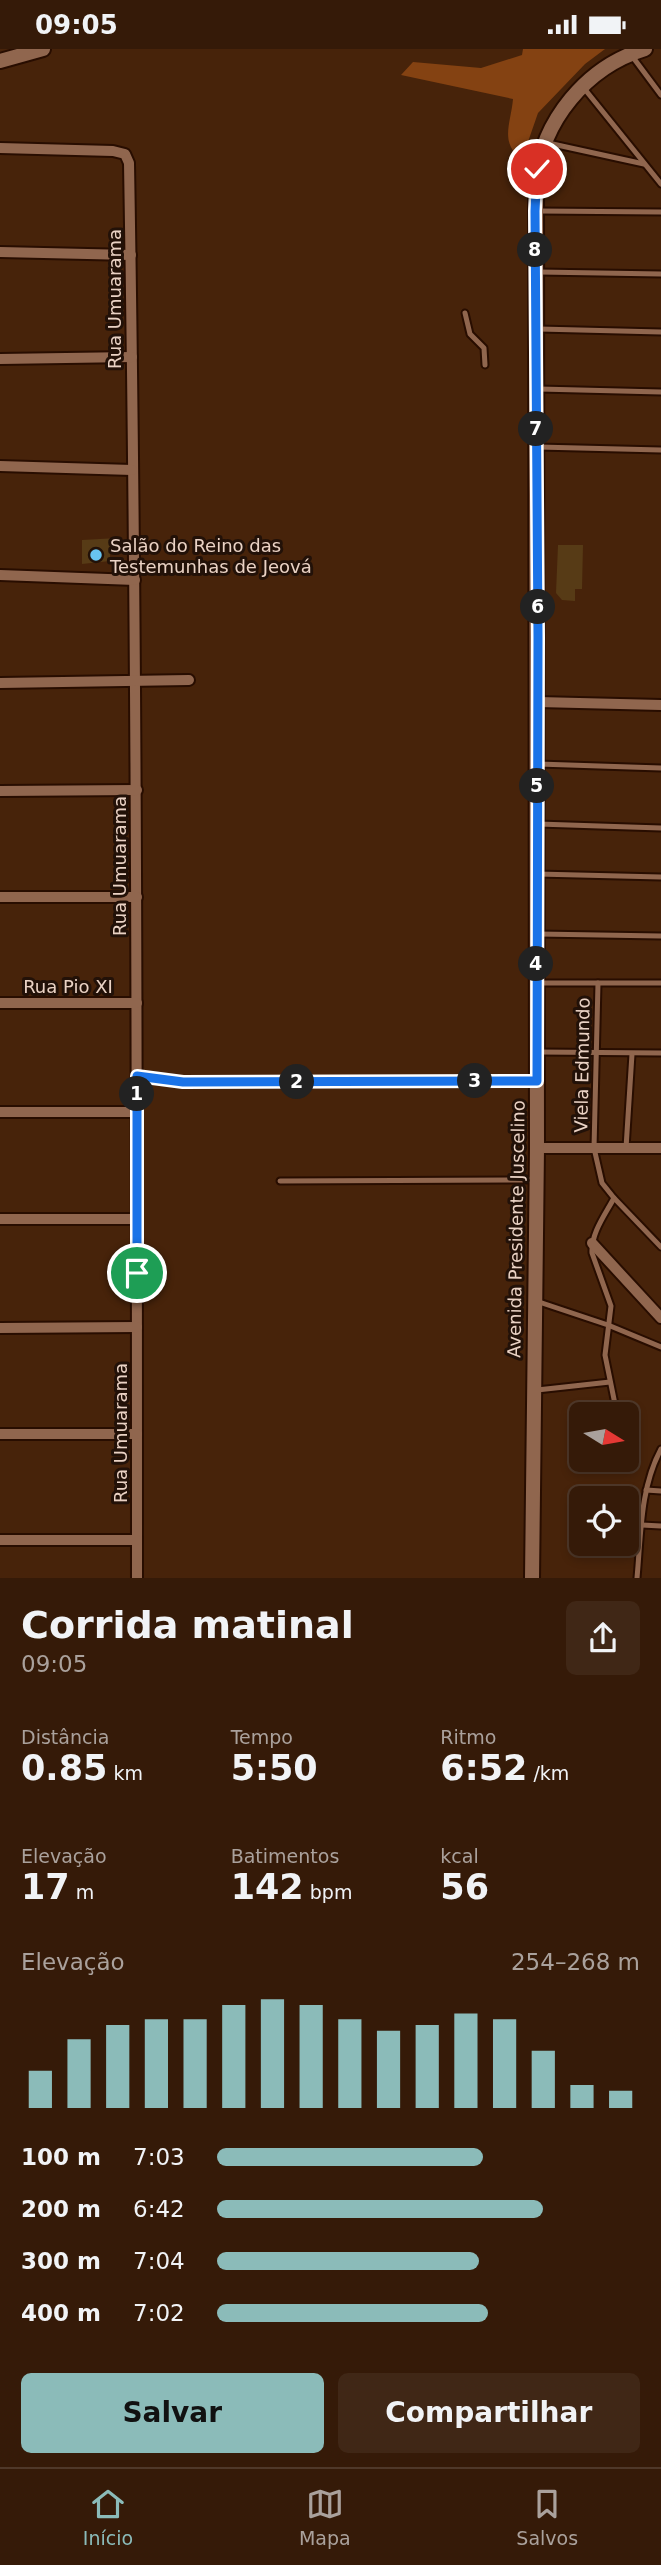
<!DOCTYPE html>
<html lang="pt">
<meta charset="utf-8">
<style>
body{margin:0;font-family:"DejaVu Sans",sans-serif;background:#402716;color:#f1f3f6;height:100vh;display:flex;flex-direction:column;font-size:26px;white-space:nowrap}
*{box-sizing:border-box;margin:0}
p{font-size:23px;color:#aaa19c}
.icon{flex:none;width:38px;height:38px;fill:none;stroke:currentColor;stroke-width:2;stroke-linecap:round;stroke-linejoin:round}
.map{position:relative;height:1529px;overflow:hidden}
.details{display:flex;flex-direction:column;background:#351a08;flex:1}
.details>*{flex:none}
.needle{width:46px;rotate:101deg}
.buttons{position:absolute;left:569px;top:1353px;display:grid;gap:14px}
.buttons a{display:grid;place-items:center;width:70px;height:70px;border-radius:10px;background:#351a08;box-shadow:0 4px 10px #0003,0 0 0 2px #4f3829;font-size:35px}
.pin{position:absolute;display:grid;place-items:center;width:60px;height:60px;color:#fff;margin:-30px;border:4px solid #fff;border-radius:50%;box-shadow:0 2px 7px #0007}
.km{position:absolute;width:35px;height:35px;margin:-18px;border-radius:50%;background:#222;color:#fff;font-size:19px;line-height:35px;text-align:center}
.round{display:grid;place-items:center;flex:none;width:74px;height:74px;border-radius:10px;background:#402716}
.head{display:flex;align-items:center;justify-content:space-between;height:119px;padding:0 21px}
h1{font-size:38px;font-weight:800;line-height:52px}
.figures{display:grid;grid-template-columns:repeat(3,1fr);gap:10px;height:119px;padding:7px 21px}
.figures div{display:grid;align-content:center}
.figures b{font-size:35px;font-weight:800}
.figures small{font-size:19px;font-weight:400}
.figures p{font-size:19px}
.chart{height:196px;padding:14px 21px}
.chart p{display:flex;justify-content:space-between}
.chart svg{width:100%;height:126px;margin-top:7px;stroke:#8bbbb9;stroke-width:6}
.button{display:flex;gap:14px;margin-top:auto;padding:14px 21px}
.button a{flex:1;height:80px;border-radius:10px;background:#8bbbb9;color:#111;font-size:28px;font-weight:800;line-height:80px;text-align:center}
.button a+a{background:#402716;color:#f1f3f6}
ul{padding:0 21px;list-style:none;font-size:23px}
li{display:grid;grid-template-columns:112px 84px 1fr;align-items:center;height:52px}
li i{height:18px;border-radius:9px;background:#8bbbb9}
.status{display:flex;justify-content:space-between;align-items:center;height:49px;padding:0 35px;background:#351a08;direction:ltr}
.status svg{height:19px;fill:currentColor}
.dock{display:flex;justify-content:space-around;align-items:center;height:98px;border-top:2px solid #4f3829;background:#351a08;font-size:19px;color:#aaa19c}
.dock a{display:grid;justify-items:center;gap:4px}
.dock .current{color:#8bbbb9}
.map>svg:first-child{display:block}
.green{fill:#844212}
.building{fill:#573b16}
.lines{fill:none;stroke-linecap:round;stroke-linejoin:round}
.service-casing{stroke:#280d00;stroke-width:9}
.minor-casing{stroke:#280d00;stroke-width:14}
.tertiary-casing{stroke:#280d00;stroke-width:18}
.service{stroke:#90664e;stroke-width:5}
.minor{stroke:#90664e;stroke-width:10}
.tertiary{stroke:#90664e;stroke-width:14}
.route-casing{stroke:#fff;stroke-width:14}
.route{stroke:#1a73e8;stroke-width:9}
.poi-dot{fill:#68c4f0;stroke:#221108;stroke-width:2.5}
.labels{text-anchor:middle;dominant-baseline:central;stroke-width:6;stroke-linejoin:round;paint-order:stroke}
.street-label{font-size:18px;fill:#ead2c4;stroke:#221108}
.poi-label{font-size:18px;fill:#ead2c4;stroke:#221108;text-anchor:start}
</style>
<div class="status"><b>09:05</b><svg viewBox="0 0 49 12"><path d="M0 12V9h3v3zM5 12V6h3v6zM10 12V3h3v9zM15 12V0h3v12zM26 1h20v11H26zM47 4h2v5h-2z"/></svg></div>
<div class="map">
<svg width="661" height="1529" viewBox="0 0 661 1529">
<rect width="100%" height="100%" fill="#47230a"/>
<path class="green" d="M523,0h82l-20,15 -47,49 -16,46c-23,-16 -11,-36 -9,-60l-112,-24 12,-13 68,6 41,-13z"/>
<g class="building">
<path d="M118,489l-8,11v12l-28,3v-24z"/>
<path d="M558,496h25l-1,44h-7v12l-13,-1 -6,-7z"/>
</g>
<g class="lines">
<g class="service-casing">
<g id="service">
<path d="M632,7l29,39"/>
<path d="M583,38l78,97"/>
<path d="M548,94l96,21"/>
<path d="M538,162l123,1"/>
<path d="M539,223l122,2"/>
<path d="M465,264l5,21 14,14 1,17"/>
<path d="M539,280l122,3"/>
<path d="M539,340l122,3"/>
<path d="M538,398l123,3"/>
<path d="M538,715l123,4"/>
<path d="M538,775l123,4"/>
<path d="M537,825l124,3"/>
<path d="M538,885l123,2"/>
<path d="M538,934h123"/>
<path d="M598,934l-4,165 8,35 12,15c-9,17 -23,35 -22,55l19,53 -6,49 12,59"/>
<path d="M538,1003l123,1"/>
<path d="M137,1027l46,6 351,-1"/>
<path d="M626,1099l6,-94"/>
<path d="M280,1132l254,-1"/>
<path d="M614,1149l47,49"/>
<path d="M536,1252l72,24 53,22"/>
<path d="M537,1341l73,-8"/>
<path d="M646,1441l15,1"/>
<path d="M642,1476l19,1"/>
<path d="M637,1529c4,-43 3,-90 24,-129"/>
</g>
</g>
<g class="minor-casing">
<g id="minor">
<path d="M0,99l113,3 12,3 4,9c8,472 8,943 8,1415"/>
<path d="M0,203l131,3"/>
<path d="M0,310l132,-2"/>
<path d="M0,417l132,4"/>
<path d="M0,526l135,5"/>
<path d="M0,634l189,-3"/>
<path d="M538,653l123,3"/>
<path d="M0,742l137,-1"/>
<path d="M0,848h137"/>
<path d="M0,954h137"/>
<path d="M0,1063h137"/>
<path d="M537,1099h124"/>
<path d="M0,1170h137"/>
<path d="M592,1194l69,75"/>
<path d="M0,1279l137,-1"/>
<path d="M0,1385h137"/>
<path d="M0,1491h137"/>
</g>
</g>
<g class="tertiary-casing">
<g id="tertiary">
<path d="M0,12l43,-12"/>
<path d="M532,1529l5,-430 -1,-967c6,-60 50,-114 109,-132"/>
</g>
</g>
<use href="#service" class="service"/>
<use href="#minor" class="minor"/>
<use href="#tertiary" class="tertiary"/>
</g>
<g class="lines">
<g class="route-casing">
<path id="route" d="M137,1224v-197l46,6 354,-1 1,-444 -3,-426 2,-42"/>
</g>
<use href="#route" class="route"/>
</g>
<circle class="poi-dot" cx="96" cy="506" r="7"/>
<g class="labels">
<g class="street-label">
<text transform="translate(114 250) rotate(-90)">Rua Umuarama</text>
<text transform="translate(119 817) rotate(-90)">Rua Umuarama</text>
<text x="68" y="937">Rua Pio XI</text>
<text transform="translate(582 1016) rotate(-89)">Viela Edmundo</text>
<text transform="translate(516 1180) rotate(-89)">Avenida Presidente Juscelino</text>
<text transform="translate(120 1384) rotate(-90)">Rua Umuarama</text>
</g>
<g class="poi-label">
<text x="110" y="496">Salão do Reino das<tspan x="110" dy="21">Testemunhas de Jeová</tspan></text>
</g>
</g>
</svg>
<div class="buttons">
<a><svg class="needle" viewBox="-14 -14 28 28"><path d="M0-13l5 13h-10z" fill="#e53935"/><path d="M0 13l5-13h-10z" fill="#aaa19c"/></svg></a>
<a><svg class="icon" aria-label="locate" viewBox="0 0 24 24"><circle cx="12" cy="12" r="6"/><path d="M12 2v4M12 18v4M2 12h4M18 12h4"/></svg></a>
</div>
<div class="pin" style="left:137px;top:1224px;background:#1e9e55"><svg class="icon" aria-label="arrive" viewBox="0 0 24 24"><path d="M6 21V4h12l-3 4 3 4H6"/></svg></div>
<div class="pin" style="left:537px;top:120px;background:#d93025"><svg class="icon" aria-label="check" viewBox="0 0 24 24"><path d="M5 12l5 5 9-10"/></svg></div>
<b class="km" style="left:137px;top:1045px">1</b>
<b class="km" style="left:297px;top:1033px">2</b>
<b class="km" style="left:475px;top:1032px">3</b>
<b class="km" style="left:536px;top:915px">4</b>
<b class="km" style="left:537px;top:737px">5</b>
<b class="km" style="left:538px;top:558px">6</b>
<b class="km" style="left:536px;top:380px">7</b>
<b class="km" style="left:535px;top:201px">8</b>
</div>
<section class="details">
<div class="head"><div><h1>Corrida matinal</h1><p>09:05</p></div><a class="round"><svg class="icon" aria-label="share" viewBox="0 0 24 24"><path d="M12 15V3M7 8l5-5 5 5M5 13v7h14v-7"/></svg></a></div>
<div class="figures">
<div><p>Distância</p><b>0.85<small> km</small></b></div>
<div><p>Tempo</p><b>5:50</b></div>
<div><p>Ritmo</p><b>6:52<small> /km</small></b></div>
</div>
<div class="figures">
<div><p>Elevação</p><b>17<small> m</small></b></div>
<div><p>Batimentos</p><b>142<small> bpm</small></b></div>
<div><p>kcal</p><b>56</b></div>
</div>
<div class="chart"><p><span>Elevação</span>254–268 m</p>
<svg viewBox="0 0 160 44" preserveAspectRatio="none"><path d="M5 44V31M15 44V20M25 44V15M35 44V13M45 44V13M55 44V8M65 44V6M75 44V8M85 44V13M95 44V17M105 44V15M115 44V11M125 44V13M135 44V24M145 44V36M155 44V38"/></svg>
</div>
<ul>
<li><b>100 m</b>7:03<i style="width:63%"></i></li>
<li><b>200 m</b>6:42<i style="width:77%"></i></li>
<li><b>300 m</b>7:04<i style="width:62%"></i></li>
<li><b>400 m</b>7:02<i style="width:64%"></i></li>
</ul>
<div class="button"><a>Salvar</a><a>Compartilhar</a></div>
</section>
<nav class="dock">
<a class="current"><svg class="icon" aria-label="home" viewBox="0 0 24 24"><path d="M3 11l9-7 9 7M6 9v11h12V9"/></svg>Início</a>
<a><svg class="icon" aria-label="map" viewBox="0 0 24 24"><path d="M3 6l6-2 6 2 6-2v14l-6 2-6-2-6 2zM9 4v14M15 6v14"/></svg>Mapa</a>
<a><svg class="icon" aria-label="saved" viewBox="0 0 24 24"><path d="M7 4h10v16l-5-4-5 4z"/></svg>Salvos</a>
</nav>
